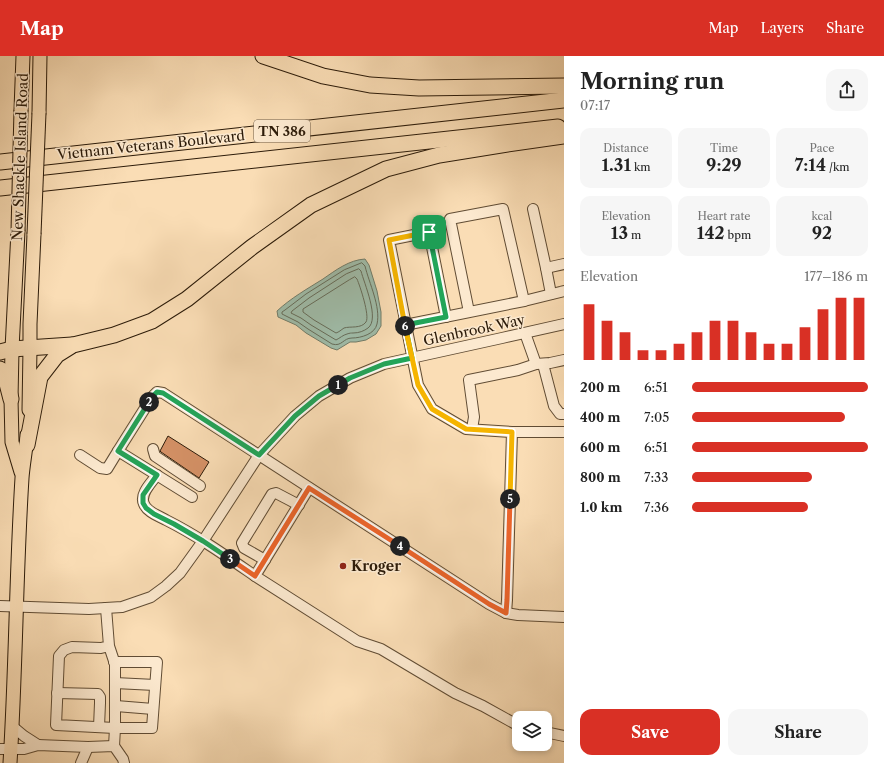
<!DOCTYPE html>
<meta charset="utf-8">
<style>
body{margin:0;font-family:"Libre Caslon Text",serif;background:#f6f6f6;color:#222;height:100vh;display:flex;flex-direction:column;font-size:15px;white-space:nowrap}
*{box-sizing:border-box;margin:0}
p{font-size:13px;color:#767676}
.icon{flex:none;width:22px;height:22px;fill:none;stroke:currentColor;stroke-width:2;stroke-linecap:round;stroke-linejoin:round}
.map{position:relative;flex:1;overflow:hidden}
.side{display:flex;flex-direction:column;background:#fff;width:320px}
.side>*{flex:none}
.fabs{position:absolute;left:512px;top:655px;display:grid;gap:8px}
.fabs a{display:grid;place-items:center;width:40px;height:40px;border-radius:8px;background:#fff;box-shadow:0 2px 6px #0003;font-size:20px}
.pin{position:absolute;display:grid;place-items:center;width:34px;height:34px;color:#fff;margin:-17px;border-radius:8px;box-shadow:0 2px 6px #0006}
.km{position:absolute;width:20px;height:20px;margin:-10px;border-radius:50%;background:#222;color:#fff;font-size:11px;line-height:20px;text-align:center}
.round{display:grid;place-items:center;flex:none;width:42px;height:42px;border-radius:12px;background:#f6f6f6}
.head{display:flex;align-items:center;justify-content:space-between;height:68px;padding:0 16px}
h1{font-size:22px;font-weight:800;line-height:30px}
.figures{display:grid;grid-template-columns:repeat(3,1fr);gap:6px;height:68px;padding:4px 16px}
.figures div{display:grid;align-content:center;border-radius:10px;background:#f6f6f6;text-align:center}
.figures b{font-size:17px;font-weight:800}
.figures small{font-size:11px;font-weight:400}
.figures p{font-size:11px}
.chart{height:112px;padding:8px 16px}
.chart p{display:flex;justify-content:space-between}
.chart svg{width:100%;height:72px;margin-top:4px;stroke:#d93025;stroke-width:6}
.button{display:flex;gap:8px;margin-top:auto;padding:8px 16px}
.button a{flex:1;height:46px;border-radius:12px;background:#d93025;color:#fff;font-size:16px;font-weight:800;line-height:46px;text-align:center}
.button a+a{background:#f6f6f6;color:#222}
ul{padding:0 16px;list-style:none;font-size:13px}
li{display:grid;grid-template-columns:64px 48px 1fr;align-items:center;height:30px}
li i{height:10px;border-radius:5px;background:#d93025}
header{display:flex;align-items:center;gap:24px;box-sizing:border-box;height:56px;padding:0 20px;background:#d93025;color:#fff}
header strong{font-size:19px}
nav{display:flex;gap:22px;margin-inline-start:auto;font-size:14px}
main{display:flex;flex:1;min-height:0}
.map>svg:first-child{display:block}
.water{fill:#9fbca9;stroke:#717c69}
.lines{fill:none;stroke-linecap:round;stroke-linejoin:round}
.shore{stroke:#666c59;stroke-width:1}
.building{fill:#d69267;stroke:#2c1b09}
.minor-casing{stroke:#604c34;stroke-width:12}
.major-casing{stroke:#2c1b09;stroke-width:15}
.highway-casing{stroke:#2c1b09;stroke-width:17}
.minor{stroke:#fce9cf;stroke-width:10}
.major{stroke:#faddb5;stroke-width:13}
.highway{stroke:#faddb5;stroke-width:15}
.major-bridge-casing{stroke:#2c1b09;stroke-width:15;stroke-linecap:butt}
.major-bridge{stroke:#faddb5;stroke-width:13}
.split-1-casing{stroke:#fff;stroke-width:8}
.split-2-casing{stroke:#fff;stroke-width:8}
.split-3-casing{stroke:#fff;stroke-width:8}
.split-4-casing{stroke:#fff;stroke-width:8}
.split-5-casing{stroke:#fff;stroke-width:8}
.split-6-casing{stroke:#fff;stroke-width:8}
.split-7-casing{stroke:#fff;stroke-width:8}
.split-1{stroke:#22a559;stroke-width:5}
.split-2{stroke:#22a559;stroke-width:5}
.split-3{stroke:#22a559;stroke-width:5}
.split-4{stroke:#f0652b;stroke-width:5}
.split-5{stroke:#f0652b;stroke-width:5}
.split-6{stroke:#f5b400;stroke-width:5}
.split-7{stroke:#f5b400;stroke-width:5}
.poi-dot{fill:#8f2418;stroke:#fce9cf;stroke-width:1.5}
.labels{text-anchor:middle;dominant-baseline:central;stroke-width:3;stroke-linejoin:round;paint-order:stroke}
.shield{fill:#fce9cf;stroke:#6a5944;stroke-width:1}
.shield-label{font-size:13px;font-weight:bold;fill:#2c1b09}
.street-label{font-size:14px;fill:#2c1b09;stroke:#fce9cf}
.poi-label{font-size:14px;font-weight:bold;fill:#2c1b09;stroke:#fce9cf;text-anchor:start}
</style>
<header>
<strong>Map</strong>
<nav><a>Map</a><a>Layers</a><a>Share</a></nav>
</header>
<main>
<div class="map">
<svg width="564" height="707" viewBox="0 0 564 707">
<rect width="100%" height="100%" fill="#faddb5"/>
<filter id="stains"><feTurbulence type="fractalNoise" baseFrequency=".005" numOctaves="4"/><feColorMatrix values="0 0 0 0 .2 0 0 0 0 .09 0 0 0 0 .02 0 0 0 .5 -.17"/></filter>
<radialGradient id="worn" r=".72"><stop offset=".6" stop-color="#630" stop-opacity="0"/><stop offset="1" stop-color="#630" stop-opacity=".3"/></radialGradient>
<path class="water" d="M365,203l4,6 8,26 4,21v14l-5,8 -10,6 -10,2h-6l-13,8 -6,-2 -25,-15 -10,-8 -18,-8 -1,-6c14,-13 30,-22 46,-32 13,-9 26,-19 42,-20z"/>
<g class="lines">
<g class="shore">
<path d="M362,207l3,3c4,17 16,41 12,58 -2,10 -16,14 -25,14 -9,0 -10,9 -20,6l-24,-15 -10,-7 -16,-8v-2l3,-2 21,-16 38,-24z"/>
<path d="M359,213l2,2c3,12 19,48 7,57 -4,3 -9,5 -15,5 -2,0 -3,0 -6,1 -4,1 -7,4 -11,6l-25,-15 -10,-7 -10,-5 1,-2 17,-13 37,-24z"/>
<path d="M355,221l2,2c3,7 13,37 9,43 -5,7 -16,4 -22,6 -3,2 -5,4 -8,5l-22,-13 -11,-8v-3l46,-29z"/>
</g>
</g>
<path class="building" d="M168,380l41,26 -10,16 -38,-26 -1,-1z"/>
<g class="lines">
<g class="minor-casing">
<g id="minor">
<path d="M533,153l13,59 18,-4"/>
<path d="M546,212l5,26"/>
<path d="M524,245l40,-10"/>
<path d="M446,261l-17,-85 -40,8 29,145 14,24 34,20 46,3h52"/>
<path d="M405,269l119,-24 -21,-92 -53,10 19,93"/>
<path d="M525,277l11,31 14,-1 14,-3"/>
<path d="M543,308l11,42 6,8h4"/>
<path d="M472,373l2,-12 -5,-37 49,-10 18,-6"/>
<path d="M153,393l2,7 45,30"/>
<path d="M118,395l34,-54 5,-5 6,1 326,211 17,9 12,2 46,2"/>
<path d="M80,399l20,13 7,1 11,-18 74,46"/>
<path d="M157,419c-5,7 -18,19 -13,29 3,8 15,12 22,16 32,16 60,36 89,56l54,-88"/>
<path d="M265,504l-21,-12 -2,-5 30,-49 4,-1 23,12"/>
<path d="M255,520l102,65 24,8 74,44 28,13 36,20"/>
<path d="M0,550l89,3 33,-2 29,-10 15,-11 14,-13 23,-32 56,-86 36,-39 24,-20 31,-18 34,-14 118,-26 62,-14"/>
<path d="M106,552l3,38 6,18v64l-59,-3 3,-69 5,-6 8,-3 29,1 8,-2"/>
<path d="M506,557l1,-13 5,-168"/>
<path d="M115,627l40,2"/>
<path d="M57,637l41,1 2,3v6l-1,24"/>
<path d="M116,650l37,3"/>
<path d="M12,670l12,10 14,9"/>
<path d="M545,676l19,4"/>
<path d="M114,690l1,-18h37l5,-66h-43"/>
<path d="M0,693h24l14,-4 50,2 26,-1 9,13 1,4"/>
<path d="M81,707l7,-16"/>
</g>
</g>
<g class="major-casing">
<g id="major">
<path d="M21,54l2,-54"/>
<path d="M39,57l1,-57"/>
<path d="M18,175l-6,118 -1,50 1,43 9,30"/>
<path d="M29,354l1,-62v-24l4,-90"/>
<path d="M10,707c6,-95 6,-190 12,-285 1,-14 4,-28 5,-43"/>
</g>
</g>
<g class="highway-casing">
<g id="highway">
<path d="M263,0l60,20 47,9 49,3 145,-2"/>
<path d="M0,106l564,-62"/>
<path d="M0,132l558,-61"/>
<path d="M0,296l12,-3 60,-4"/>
<path d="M0,313l4,3 7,27"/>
<path d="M27,389l13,-68 17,-22 16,-10 41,-10 38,-14 35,-22 65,-52 59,-42 75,-36 53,-14 62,-10 63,-9"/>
</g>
</g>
<use href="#minor" class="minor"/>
<use href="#major" class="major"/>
<use href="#highway" class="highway"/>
<g class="major-bridge-casing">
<g id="major-bridge">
<path d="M18,175l3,-121"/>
<path d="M34,178l5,-121"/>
</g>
</g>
<use href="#major-bridge" class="major-bridge"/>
</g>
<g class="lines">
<g class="split-1-casing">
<path id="split-1" d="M338,329l12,-7 34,-14 28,-6 -7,-33 41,-8 -17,-85"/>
</g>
<g class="split-2-casing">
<path id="split-2" d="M149,346l3,-5 5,-5 6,1 96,62 36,-39 24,-20 19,-11"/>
</g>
<g class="split-3-casing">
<path id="split-3" d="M149,346l-31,49 39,24 -14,20v8l3,5 8,6 20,10 29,17 27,18"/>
</g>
<g class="split-4-casing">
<path id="split-4" d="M230,503l25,17 54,-88 91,58"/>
</g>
<g class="split-5-casing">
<path id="split-5" d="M400,490l89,58 17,9 1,-13 3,-101"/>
</g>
<g class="split-6-casing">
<path id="split-6" d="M405,270l13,59 14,24 34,20 46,3 -2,67"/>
</g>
<g class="split-7-casing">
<path id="split-7" d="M405,270l-16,-86 40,-8"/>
</g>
<use href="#split-1" class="split-1"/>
<use href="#split-2" class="split-2"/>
<use href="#split-3" class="split-3"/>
<use href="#split-4" class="split-4"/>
<use href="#split-5" class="split-5"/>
<use href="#split-6" class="split-6"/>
<use href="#split-7" class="split-7"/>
</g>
<circle class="poi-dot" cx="343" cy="510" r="4"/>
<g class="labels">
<rect class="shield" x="254" y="64" width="56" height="22" rx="3"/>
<g class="shield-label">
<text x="282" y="75">TN 386</text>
</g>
<g class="street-label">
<text transform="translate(151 89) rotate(-6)">Vietnam Veterans Boulevard</text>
<text transform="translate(20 101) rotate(-88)">New Shackle Island Road</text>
<text transform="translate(474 274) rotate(-12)">Glenbrook Way</text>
</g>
<g class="poi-label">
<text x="351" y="510">Kroger</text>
</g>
</g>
<rect width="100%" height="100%" filter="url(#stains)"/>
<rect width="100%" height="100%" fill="url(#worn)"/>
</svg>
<div class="fabs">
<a><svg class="icon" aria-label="layers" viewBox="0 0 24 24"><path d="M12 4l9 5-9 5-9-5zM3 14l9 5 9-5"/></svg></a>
</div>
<div class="pin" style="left:429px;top:176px;background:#1e9e55"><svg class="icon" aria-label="arrive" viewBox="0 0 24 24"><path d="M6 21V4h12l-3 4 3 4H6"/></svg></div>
<b class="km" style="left:338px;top:329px">1</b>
<b class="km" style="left:149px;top:346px">2</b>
<b class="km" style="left:230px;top:503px">3</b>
<b class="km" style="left:400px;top:490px">4</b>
<b class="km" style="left:510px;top:443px">5</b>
<b class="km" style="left:405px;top:270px">6</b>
</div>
<section class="side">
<div class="head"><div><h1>Morning run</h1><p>07:17</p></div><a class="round"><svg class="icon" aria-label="share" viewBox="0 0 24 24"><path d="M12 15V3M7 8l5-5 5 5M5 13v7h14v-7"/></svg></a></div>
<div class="figures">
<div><p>Distance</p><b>1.31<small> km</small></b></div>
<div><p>Time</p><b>9:29</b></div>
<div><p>Pace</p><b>7:14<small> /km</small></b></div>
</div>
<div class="figures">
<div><p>Elevation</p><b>13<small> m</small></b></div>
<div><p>Heart rate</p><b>142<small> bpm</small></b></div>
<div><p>kcal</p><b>92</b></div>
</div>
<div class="chart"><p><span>Elevation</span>177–186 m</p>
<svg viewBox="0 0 160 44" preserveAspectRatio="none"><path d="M5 44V10M15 44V20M25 44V27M35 44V38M45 44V38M55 44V34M65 44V27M75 44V20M85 44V20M95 44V27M105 44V34M115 44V34M125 44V24M135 44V13M145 44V6M155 44V6"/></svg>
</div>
<ul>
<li><b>200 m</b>6:51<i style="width:100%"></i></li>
<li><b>400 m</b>7:05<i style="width:87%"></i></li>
<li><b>600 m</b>6:51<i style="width:100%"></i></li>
<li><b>800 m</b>7:33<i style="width:68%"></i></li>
<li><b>1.0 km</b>7:36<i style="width:66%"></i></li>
</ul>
<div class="button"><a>Save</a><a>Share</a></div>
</section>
</main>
